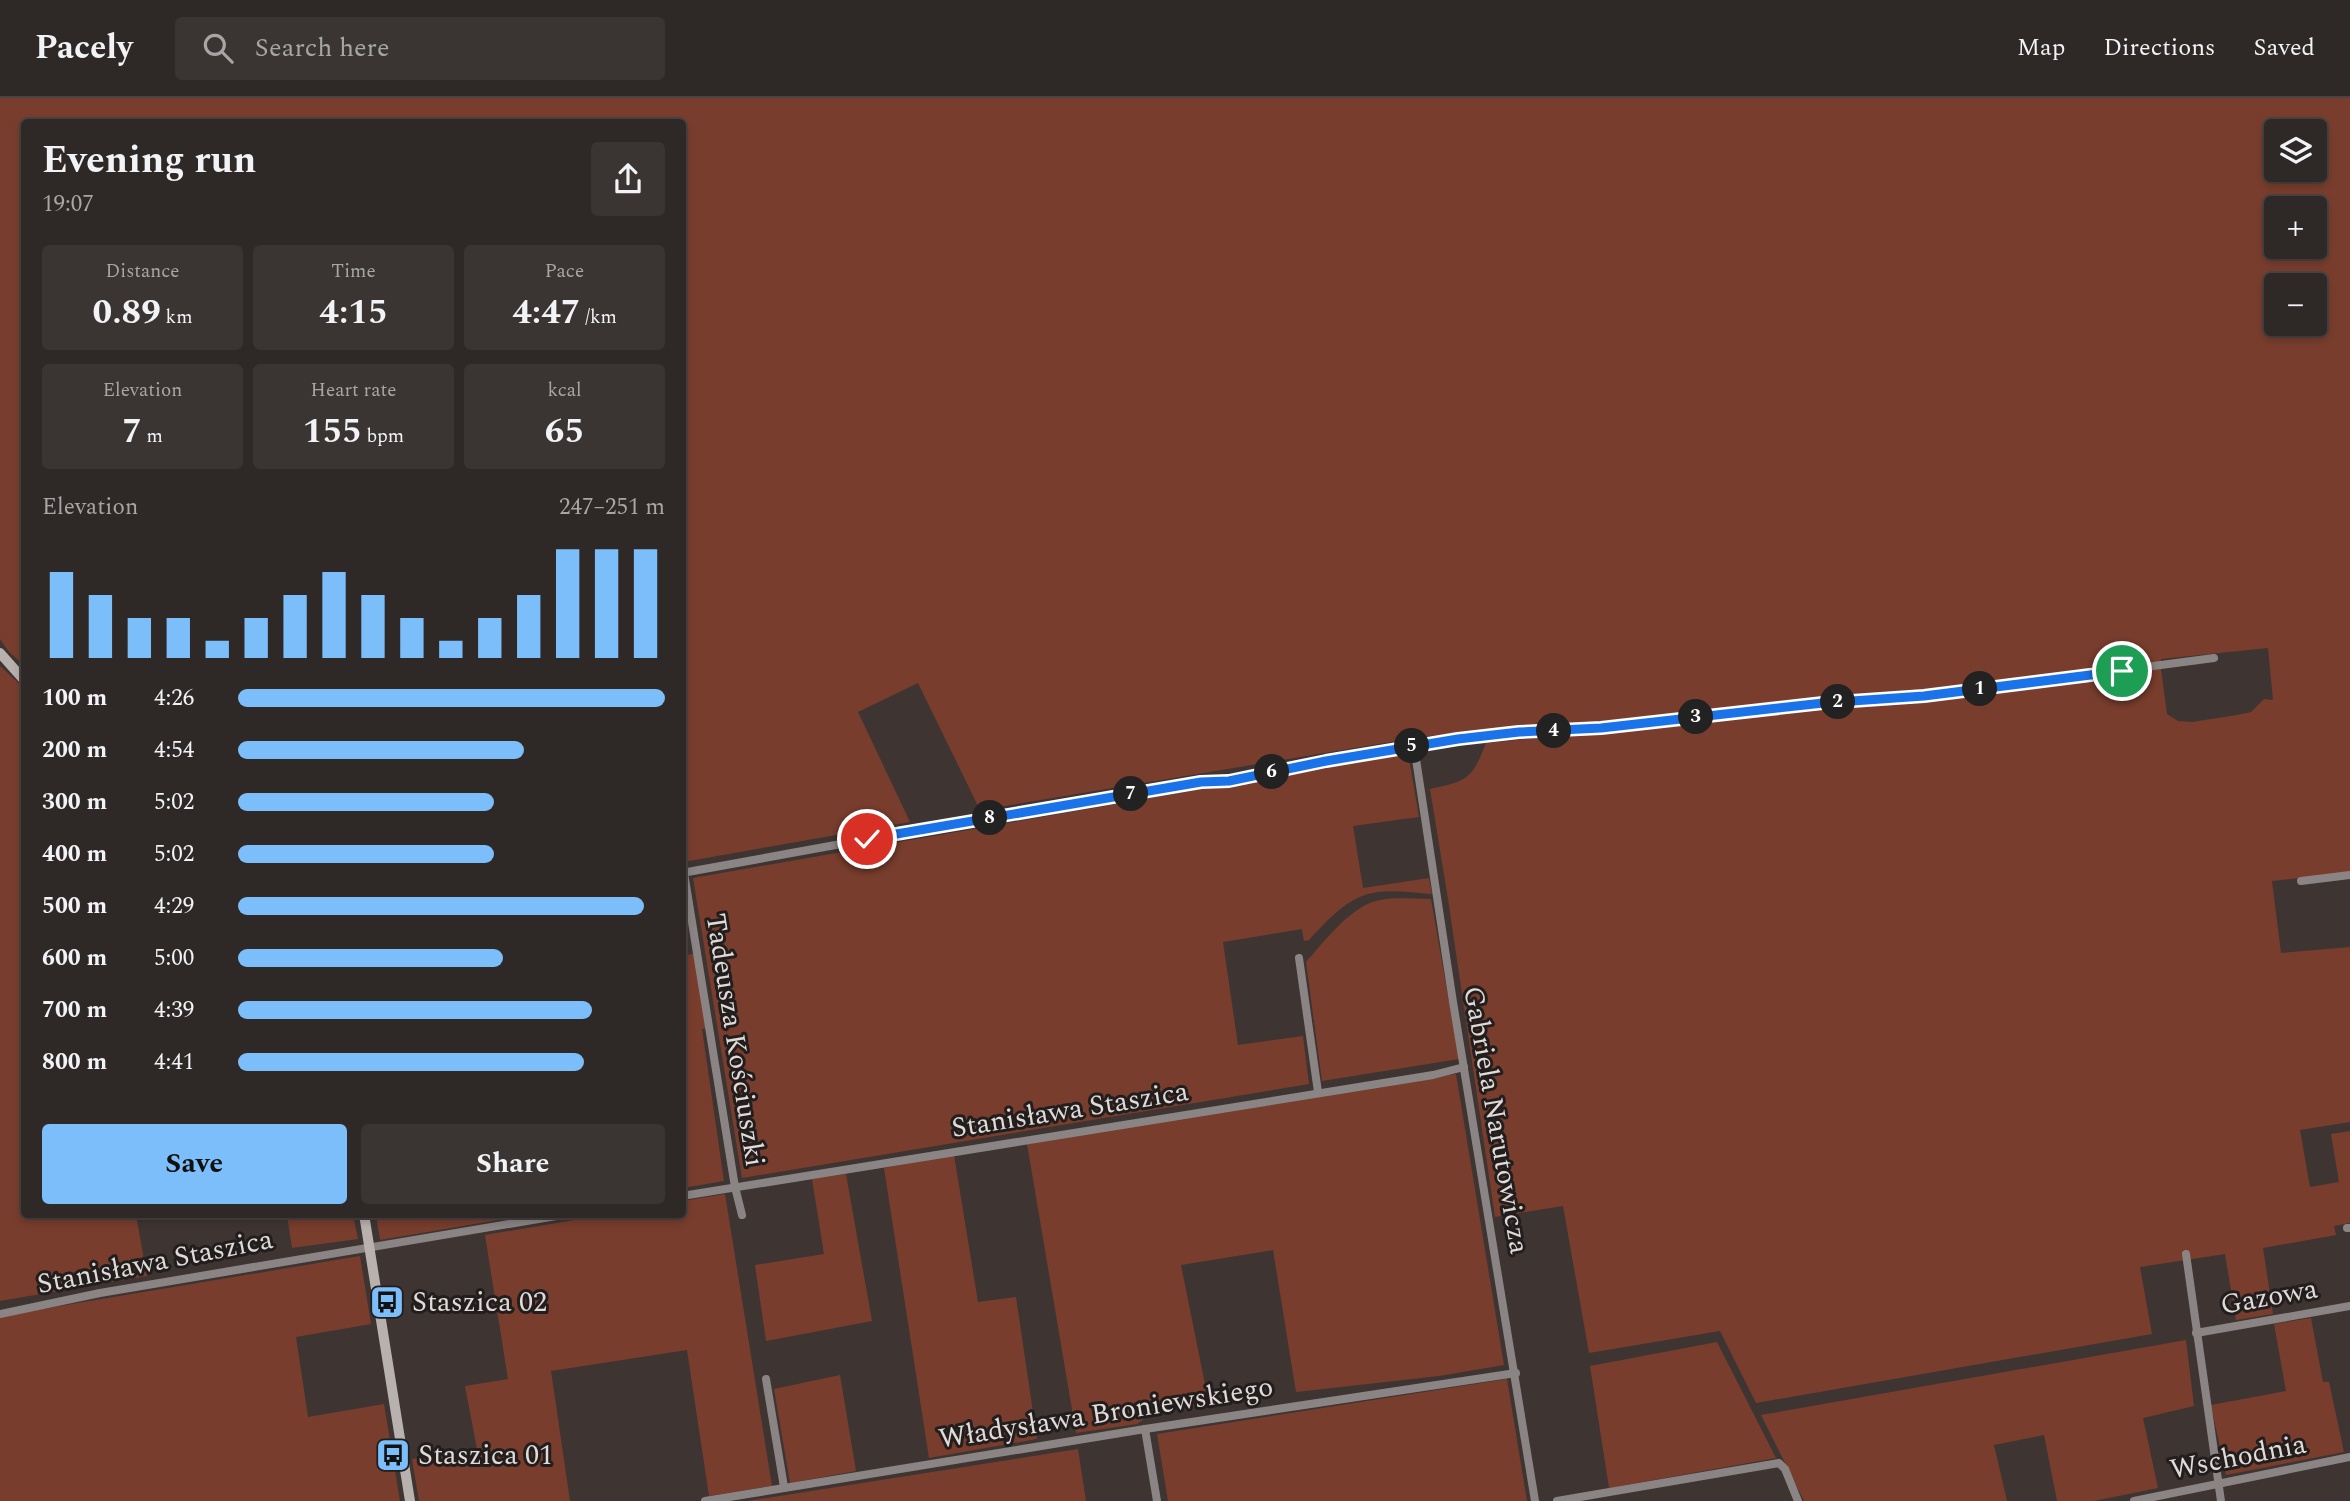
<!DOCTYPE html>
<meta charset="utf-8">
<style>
body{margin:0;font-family:Spectral,serif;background:#3a3432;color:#f1f3f6;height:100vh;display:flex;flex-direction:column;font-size:26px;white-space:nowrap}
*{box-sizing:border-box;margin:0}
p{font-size:23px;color:#a7a6a7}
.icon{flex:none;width:38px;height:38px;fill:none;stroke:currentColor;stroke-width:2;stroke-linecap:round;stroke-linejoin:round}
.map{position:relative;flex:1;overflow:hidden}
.drawer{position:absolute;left:21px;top:21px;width:665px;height:1099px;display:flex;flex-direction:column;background:#2e2826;border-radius:7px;box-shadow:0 4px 10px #0003,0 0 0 2px #494443}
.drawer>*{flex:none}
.tools{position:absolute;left:2264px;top:21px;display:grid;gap:14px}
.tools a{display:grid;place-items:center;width:63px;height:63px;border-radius:7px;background:#2e2826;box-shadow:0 4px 10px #0003,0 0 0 2px #494443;font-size:35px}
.pin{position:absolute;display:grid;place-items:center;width:60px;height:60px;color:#fff;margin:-30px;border:4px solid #fff;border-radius:50%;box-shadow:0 2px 7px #0007}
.km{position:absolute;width:35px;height:35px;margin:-18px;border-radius:50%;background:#222;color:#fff;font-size:19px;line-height:35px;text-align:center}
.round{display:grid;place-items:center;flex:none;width:74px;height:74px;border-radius:7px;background:#3a3432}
.headline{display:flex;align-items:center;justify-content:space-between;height:119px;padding:0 21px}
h1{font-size:38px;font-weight:700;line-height:52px}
.stats{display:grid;grid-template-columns:repeat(3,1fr);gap:10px;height:119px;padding:7px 21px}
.stats div{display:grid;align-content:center;border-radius:7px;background:#3a3432;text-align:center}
.stats b{font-size:35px;font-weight:700}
.stats small{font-size:19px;font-weight:400}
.stats p{font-size:19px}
.chart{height:196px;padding:14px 21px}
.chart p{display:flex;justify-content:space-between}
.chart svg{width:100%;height:126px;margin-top:7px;stroke:#7cbef9;stroke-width:6}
.action{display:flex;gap:14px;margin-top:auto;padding:14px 21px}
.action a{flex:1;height:80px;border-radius:7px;background:#7cbef9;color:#111;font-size:28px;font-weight:700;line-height:80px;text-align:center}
.action a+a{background:#3a3432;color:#f1f3f6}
ul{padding:0 21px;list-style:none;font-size:23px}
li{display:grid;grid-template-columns:112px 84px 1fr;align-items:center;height:52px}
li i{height:18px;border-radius:9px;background:#7cbef9}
header{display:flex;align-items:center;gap:42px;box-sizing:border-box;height:98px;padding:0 35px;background:#2e2826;border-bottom:2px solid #494443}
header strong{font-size:33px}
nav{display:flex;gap:38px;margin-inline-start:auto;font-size:24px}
.search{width:490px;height:63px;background:#3a3432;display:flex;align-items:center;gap:18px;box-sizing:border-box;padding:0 24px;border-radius:7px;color:#a7a6a7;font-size:26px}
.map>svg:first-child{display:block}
.green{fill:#783d2d;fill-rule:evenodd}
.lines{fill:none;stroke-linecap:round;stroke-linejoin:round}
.street{stroke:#8a8584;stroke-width:8}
.secondary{stroke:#b8b1ae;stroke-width:10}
.route-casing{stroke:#fff;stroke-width:14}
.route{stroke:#1a73e8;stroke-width:9}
.labels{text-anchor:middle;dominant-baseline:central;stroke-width:6;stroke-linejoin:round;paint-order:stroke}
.street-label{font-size:28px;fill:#e0dad8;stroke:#221e1d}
.poi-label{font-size:28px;fill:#e0dad8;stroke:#221e1d;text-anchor:start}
</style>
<header>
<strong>Pacely</strong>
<div class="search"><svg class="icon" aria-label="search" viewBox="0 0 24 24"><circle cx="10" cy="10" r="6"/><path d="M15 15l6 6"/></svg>Search here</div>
<nav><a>Map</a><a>Directions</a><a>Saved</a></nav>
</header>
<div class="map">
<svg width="2350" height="1403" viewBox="0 0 2350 1403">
<rect width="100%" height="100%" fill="#3e3533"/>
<g class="green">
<path d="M0,0h2350v774l-78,9 9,72 69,-6v175l-50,8 10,57 29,-5 -8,-48 19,-3v92l-16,3 2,9 -73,13 10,66 -37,6 -11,-66 -85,13 12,67 -396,69 -36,-72 -131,22 -26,-147 -68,11 -47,-318 -18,-110c38,-8 42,-10 56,-46l422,-42 253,-32 6,45 11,7 14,1 45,-7 14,-3 13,-13 9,1 -5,-52 -107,11v5l-567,62 -167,10 -447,74 -62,-127 -60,29 52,110 -227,40 -1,-740h-658v543l-15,-13 -9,-13zM2277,33h38v39h-38zM2277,110h38v39h-38zM2277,187h38v39h-38z"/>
<path d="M0,568l24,22v526l112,1 11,61 -147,25z"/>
<path d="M1408,655l11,64 -66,9 10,62 66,-10 3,16c-21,-1 -46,-6 -67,1 -22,7 -41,29 -56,45l-5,1 -2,-12 -79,13 15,103 65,-9 6,48 -567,94 -49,-300z"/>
<path d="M1431,801l28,160 -137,22 -16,-119c18,-20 47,-59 75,-62 16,-3 34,-1 50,-1z"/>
<path d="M696,855l11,75 -5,1 22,152 -41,7v-232z"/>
<path d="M1456,976l48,291 -65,11 -143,16 -23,-142 -92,15 28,139 -57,9 -15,11 -61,9 -49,-289z"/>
<path d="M954,1057l24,147 38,-5 21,142 -108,19 -45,-290z"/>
<path d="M846,1076l26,147 -106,20 -11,-76 69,-11 -12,-75z"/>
<path d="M725,1096l47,292 -63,10 -22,-146 -136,21 19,130h-151l-7,-42 65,-10 -12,-63 43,-7 -23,-144 119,-20 78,-1 1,-13z"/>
<path d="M376,1116h152v1l-148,25z"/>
<path d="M287,1117h66l5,24 -66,9z"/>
<path d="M360,1158l11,68 -75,13 12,80 76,-13 16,97h-400v-185z"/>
<path d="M2311,1220l12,64h6l15,70 -118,23 -15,-70 75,-14 -12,-67z"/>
<path d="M2186,1242l8,66 -51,12 15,70 -64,13h-37l-13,-66 -50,10 13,56h-203l-43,-86z"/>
<path d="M1717,1244l59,116 -167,30 -19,-122z"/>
<path d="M840,1277l16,96 -66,12 -16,-94z"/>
<path d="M1507,1281l20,122h-359l-11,-67z"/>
<path d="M1078,1351l8,52h-339z"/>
</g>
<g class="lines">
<g class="street">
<path d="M1414,648l39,256 82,499"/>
<path d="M682,775l236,-43 283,-48 28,-1 98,-20 131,-22 61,-7 82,-4 222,-25 102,-7 289,-38"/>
<path d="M684,775l51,314 7,28"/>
<path d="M2301,783l49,-6"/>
<path d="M1299,860l19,134"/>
<path d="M682,1098l751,-121 31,-8"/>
<path d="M2347,1130h3"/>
<path d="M2186,1156l35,247"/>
<path d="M0,1216l100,-21 468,-79"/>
<path d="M2196,1235l154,-27"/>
<path d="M766,1281l18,108"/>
<path d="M1145,1331l12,72"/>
<path d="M705,1403l440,-72 371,-56"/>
<path d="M1557,1403l222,-38 6,6 13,32"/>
<path d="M2134,1403l216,-44"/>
</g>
<g class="secondary">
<path d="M0,555l24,27"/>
<path d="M364,1116l46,287"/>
</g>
</g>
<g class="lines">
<g class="route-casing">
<path id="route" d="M867,741l334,-57 28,-1 97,-20 132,-22 61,-7 82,-4 222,-25 101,-7 198,-25"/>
</g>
<use href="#route" class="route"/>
</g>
<defs>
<g id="bus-square" transform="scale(1.75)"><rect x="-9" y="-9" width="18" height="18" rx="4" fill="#7cbef9" stroke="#221e1d"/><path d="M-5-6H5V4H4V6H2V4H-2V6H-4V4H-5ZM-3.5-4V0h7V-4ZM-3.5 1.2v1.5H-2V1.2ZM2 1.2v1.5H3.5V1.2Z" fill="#111"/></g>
</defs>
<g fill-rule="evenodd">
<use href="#bus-square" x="387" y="1204"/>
<use href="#bus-square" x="393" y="1357"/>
</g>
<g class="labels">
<g class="street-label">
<text transform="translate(735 942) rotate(81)">Tadeusza Kościuszki</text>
<text transform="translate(1070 1012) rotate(-9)">Stanisława Staszica</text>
<text transform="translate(1496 1022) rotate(80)">Gabriela Narutowicza</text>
<text transform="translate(155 1164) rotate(-11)">Stanisława Staszica</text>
<text transform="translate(2269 1199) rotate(-10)">Gazowa</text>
<text transform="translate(1106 1315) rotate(-9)">Władysława Broniewskiego</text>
<text transform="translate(2238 1359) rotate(-11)">Wschodnia</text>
</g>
<g class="poi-label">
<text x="412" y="1204">Staszica 02</text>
<text x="418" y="1357">Staszica 01</text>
</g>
</g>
</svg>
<div class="tools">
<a><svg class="icon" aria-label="layers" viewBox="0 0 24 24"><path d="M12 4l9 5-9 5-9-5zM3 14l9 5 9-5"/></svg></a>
<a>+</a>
<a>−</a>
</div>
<div class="pin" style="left:2122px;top:573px;background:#1e9e55"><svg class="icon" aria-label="arrive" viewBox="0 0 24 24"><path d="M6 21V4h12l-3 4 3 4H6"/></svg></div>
<div class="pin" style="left:867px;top:741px;background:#d93025"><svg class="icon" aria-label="check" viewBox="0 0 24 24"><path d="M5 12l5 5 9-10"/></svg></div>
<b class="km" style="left:1980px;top:591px">1</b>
<b class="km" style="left:1838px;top:604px">2</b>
<b class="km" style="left:1696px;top:619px">3</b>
<b class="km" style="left:1554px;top:633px">4</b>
<b class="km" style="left:1412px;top:648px">5</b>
<b class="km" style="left:1272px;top:674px">6</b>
<b class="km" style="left:1131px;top:696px">7</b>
<b class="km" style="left:990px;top:720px">8</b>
<section class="drawer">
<div class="headline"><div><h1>Evening run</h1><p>19:07</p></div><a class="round"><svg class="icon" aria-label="share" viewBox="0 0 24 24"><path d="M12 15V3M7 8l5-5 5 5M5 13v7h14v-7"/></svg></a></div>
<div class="stats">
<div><p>Distance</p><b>0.89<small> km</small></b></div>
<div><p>Time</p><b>4:15</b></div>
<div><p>Pace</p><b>4:47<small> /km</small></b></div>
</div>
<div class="stats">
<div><p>Elevation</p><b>7<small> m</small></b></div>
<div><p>Heart rate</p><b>155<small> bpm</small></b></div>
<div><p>kcal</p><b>65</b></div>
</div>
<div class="chart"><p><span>Elevation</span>247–251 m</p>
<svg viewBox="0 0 160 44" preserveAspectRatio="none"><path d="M5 44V14M15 44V22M25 44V30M35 44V30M45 44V38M55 44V30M65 44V22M75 44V14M85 44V22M95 44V30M105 44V38M115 44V30M125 44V22M135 44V6M145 44V6M155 44V6"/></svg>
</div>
<ul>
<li><b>100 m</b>4:26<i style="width:100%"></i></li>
<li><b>200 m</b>4:54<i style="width:67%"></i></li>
<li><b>300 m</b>5:02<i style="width:60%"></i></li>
<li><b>400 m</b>5:02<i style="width:60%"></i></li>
<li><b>500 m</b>4:29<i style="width:95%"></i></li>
<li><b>600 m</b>5:00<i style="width:62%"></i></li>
<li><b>700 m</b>4:39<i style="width:83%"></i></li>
<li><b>800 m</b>4:41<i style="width:81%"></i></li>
</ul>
<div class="action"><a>Save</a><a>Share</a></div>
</section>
</div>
